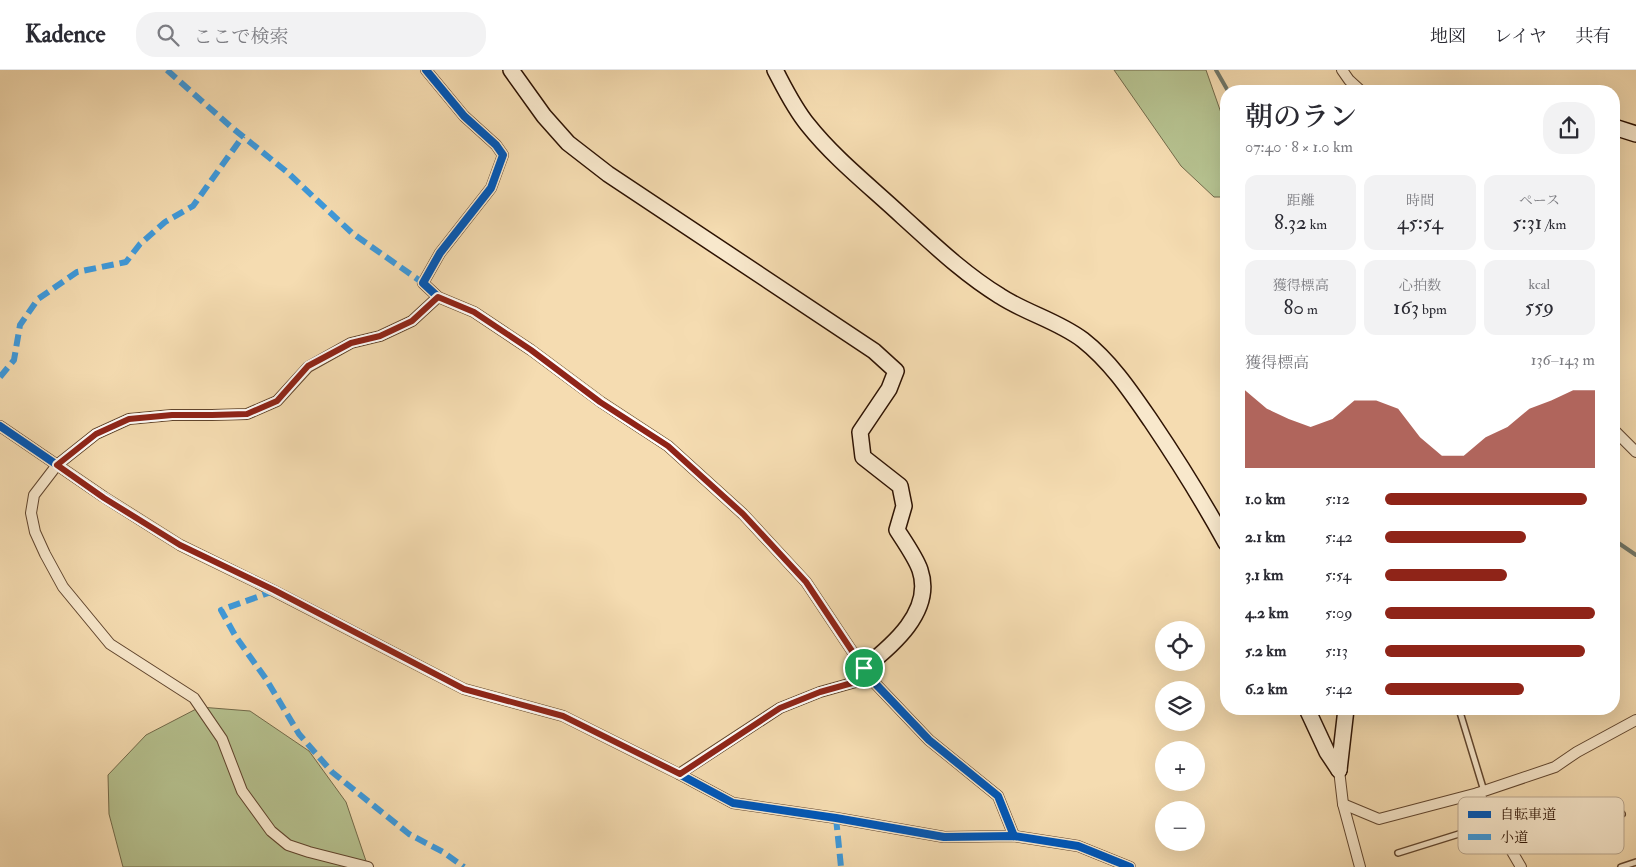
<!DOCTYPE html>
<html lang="ja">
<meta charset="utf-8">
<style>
body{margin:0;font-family:"IM FELL Double Pica","Noto Serif JP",serif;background:#f2f2f3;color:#2b2b33;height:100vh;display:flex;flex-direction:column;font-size:19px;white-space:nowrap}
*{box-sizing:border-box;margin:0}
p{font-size:16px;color:#7c7c81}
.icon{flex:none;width:28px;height:28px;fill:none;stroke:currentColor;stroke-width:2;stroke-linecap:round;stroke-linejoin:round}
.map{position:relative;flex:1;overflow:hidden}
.details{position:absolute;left:1220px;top:15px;width:400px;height:630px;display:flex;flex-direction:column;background:#fff;border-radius:20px;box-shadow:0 5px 20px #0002}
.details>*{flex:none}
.fabs{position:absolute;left:1155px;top:551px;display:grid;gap:10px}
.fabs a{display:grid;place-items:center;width:50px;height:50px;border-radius:50%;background:#fff;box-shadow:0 5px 20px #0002;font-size:25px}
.pin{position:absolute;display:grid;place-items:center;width:42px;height:42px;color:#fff;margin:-21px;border:2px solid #fff;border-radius:50%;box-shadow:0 1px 5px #0007}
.round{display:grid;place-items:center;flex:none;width:52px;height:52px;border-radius:20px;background:#f2f2f3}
.overview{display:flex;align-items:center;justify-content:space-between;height:85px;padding:0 25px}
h1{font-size:28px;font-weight:600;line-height:38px}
.metrics{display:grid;grid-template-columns:repeat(3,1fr);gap:8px;height:85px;padding:5px 25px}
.metrics div{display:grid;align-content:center;border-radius:12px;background:#f2f2f3;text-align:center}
.metrics b{font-size:21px;font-weight:600}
.metrics small{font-size:14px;font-weight:400}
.metrics p{font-size:14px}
.chart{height:140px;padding:10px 25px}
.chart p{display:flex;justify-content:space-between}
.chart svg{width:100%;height:90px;margin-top:5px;fill:#8f2418;opacity:.7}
ul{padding:0 25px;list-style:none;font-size:16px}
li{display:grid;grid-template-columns:80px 60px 1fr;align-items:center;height:38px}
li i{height:12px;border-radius:6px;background:#8f2418}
header{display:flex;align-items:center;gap:30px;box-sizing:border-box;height:70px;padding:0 25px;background:#fff;border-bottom:1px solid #e1e1e2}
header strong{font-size:24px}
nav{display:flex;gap:28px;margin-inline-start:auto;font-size:18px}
.search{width:350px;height:45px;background:#f2f2f3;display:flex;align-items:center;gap:12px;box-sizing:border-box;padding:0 18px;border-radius:20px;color:#7c7c81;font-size:19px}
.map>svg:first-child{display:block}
.green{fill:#b6c290;stroke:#726a4a}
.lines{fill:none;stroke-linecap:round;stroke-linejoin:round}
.stream{stroke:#70786a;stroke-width:4}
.lane-casing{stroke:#60452e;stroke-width:8}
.street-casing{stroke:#60452e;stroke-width:12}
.secondary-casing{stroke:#2e1303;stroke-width:18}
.lane{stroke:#f8e8cc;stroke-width:5}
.street{stroke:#f8e8cc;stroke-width:10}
.secondary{stroke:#f8e8cc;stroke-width:15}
.quiet{stroke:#3d9add;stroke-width:6;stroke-dasharray:12 6;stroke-linecap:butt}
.cycleway-casing{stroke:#f8e8cc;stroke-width:11}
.cycleway{stroke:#0057b8;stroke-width:8}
.route-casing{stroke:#fff;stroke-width:10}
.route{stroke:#8f2418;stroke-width:6}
.key{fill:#f8e8cc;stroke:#bba890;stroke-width:1}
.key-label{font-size:14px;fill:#2e1303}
</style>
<header>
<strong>Kadence</strong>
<div class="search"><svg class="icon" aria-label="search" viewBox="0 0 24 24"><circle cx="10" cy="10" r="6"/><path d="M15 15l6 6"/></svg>ここで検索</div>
<nav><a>地図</a><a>レイヤ</a><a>共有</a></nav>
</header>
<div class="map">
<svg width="1636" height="797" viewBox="0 0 1636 797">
<rect width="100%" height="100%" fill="#f5dcb1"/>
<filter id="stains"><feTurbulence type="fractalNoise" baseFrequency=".004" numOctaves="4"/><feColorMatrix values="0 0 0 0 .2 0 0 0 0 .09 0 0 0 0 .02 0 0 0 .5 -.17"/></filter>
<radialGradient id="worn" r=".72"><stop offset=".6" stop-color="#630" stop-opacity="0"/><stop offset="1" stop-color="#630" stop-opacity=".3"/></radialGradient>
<g class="green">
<path d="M1114,0h92l20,57v70h-12l-33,-31z"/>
<path d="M200,637l50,4 59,40 37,51 22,65h-245l-14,-53 -1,-39 38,-40z"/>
</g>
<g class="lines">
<g class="stream">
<path d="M1216,0l12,21"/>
<path d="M1614,470l22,15"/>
</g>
<g class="lane-casing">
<g id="lane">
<path d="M1459,639l25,82"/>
<path d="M1510,777l112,-33"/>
<path d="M1398,783l96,-30"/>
<path d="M1621,797l15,-5"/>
</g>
</g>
<g class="street-casing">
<g id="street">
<path d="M426,0l38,46 32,29 7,10 -12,33 -51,65 -17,30 15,14 36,15 57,38 70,52 67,44 75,68 63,68 64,96 59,62 69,56 16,40"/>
<path d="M1342,0l7,10 12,11"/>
<path d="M0,356l104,71 76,48 94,46 190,98 99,27 116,58 54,29 103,15 108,19 70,-1 64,10 52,21"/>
<path d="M1614,360l22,22"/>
<path d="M1339,700l4,34 17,63"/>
<path d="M679,704l101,-66 40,-16 50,-14"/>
<path d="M1478,723l43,74"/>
<path d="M1343,734l36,15 99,-26 77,-26 22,-15 59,-32"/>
<path d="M368,797l-59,-15 -21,-7 -17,-14 -29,-40 -20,-52 -28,-41 -84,-54 -47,-57 -18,-33 -10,-22 -4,-19 3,-18 23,-30 39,-31 33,-15 43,-4h40l35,-1 30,-13 31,-34 43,-24 29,-7 32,-15 26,-24"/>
</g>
</g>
<g class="secondary-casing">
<g id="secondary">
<path d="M511,0l33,46 24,27 40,31 266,177 22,20 -7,18 -29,43 3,25 37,29 4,20 -7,24c7,11 19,28 23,40 14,41 -28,76 -56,98"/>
<path d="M775,0c10,19 19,38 33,55 27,34 63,62 95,92 31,28 61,57 97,79 26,17 58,25 83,44 28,22 48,52 68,81 27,40 52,80 75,122"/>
<path d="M1614,57l22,7"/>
<path d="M1307,639l20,43 12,18"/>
<path d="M1339,700l7,-61"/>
</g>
</g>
<use href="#lane" class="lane"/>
<use href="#street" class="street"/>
<use href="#secondary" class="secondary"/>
<g class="quiet">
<path d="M167,0l63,56 57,46 65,61 71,50"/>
<path d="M0,307l14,-17 6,-35 18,-26 39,-27 49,-10 14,-18 25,-22 28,-16 50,-70"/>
<path d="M274,521l-53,19 15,27 30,42 33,55 33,38 77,62 34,18 21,15"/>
<path d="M836,748l5,49"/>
</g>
<g class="cycleway-casing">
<g id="cycleway">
<path d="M426,0l38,46 32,29 7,10 -12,33 -51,65 -17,30 15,14 36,15 57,38 70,52 67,44 75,68 63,68 64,96 59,62 69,56 16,40"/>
<path d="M0,356l104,71 76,48 94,46 190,98 99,27 116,58 54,29 103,15 108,19 70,-1 64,10 52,21"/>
</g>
</g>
<use href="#cycleway" class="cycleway"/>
</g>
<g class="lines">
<g class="route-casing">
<path id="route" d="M438,227l36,15 57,38 69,52 68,44 75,68 63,68 64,96 -50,14 -40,16 -100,66 -117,-58 -99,-27 -190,-99 -94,-45 -76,-47 -47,-33 39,-31 33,-15 43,-4h40l35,-1 30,-13 31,-35 43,-23 29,-7 32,-15z"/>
</g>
<use href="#route" class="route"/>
</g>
<rect x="1458" y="727" width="166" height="57" rx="8" class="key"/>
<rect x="1468" y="741" width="23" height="7" fill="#0057b8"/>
<rect x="1468" y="764" width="23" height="6" fill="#3d9add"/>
<g class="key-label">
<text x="1500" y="749">自転車道</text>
<text x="1500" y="772">小道</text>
</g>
<rect width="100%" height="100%" filter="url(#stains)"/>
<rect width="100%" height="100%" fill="url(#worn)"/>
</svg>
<div class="fabs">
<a><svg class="icon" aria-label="locate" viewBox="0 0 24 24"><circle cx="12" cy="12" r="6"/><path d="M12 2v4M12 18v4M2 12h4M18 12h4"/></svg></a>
<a><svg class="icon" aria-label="layers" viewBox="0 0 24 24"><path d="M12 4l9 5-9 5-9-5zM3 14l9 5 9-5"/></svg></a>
<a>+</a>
<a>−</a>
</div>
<div class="pin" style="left:864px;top:598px;background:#1e9e55"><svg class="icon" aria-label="arrive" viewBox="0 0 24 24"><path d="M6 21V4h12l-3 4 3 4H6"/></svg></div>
<section class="details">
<div class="overview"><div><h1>朝のラン</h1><p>07:40 · 8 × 1.0 km</p></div><a class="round"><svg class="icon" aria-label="share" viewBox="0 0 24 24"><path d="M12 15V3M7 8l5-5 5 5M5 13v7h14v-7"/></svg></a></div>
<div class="metrics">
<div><p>距離</p><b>8.32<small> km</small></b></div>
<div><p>時間</p><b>45:54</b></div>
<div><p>ペース</p><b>5:31<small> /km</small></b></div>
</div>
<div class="metrics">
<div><p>獲得標高</p><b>80<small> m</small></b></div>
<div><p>心拍数</p><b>163<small> bpm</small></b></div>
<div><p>kcal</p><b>559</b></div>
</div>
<div class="chart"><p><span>獲得標高</span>136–143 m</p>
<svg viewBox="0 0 160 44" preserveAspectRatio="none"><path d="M0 44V6L10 15L20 20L30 24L40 20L50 11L60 11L70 15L80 29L90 38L100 38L110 29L120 24L130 15L140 11L150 6L160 6V44z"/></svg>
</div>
<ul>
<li><b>1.0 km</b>5:12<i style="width:96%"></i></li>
<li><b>2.1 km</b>5:42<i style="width:67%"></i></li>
<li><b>3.1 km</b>5:54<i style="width:58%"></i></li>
<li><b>4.2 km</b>5:09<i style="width:100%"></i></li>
<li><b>5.2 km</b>5:13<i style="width:95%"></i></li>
<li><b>6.2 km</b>5:42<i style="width:66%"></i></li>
</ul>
</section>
</div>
